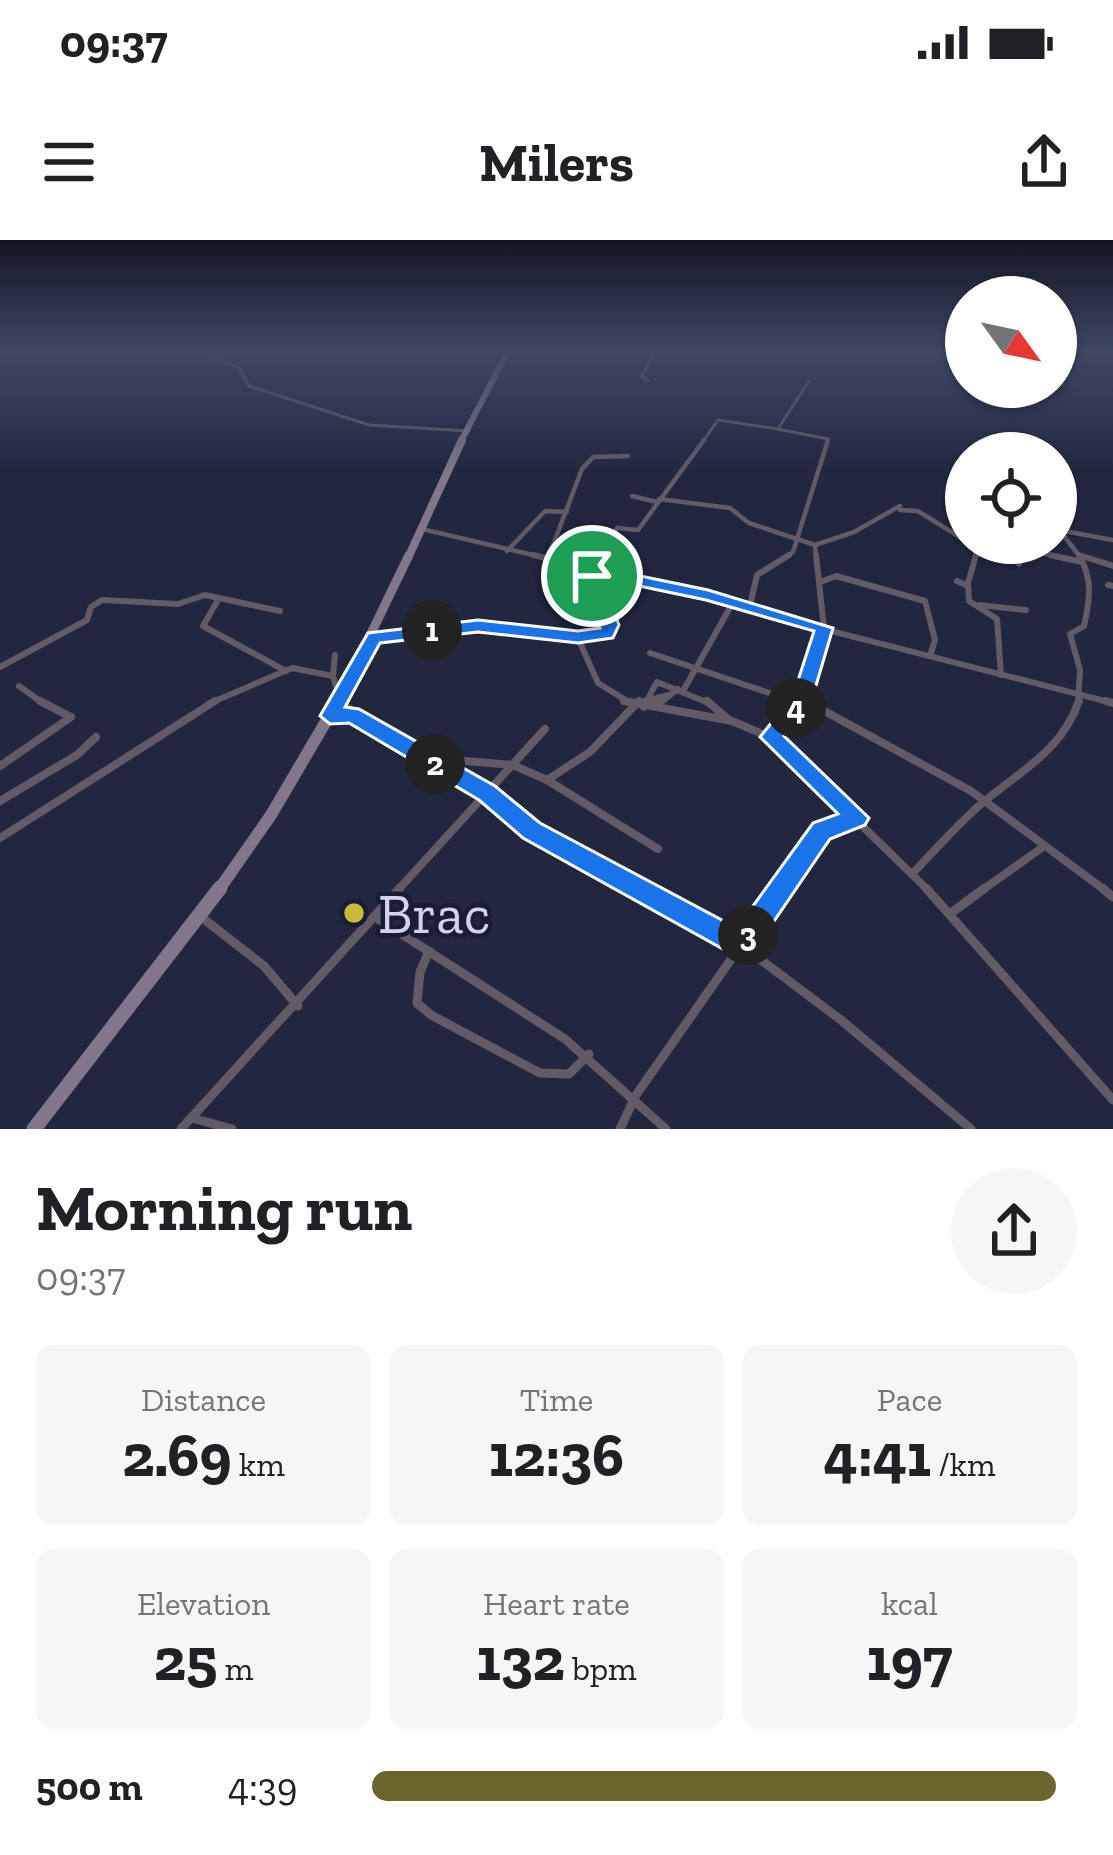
<!DOCTYPE html>
<style>
body{margin:0;font-family:"Zilla Slab",serif;background:#f6f6f6;color:#202124;height:100vh;display:flex;flex-direction:column;font-size:45px;white-space:nowrap}
*{box-sizing:border-box;margin:0}
p{font-size:39px;color:#757577}
.icon{flex:none;width:66px;height:66px;fill:none;stroke:currentColor;stroke-width:2;stroke-linecap:round;stroke-linejoin:round}
.map{position:relative;height:889px;overflow:hidden}
.panel{display:flex;flex-direction:column;background:#fff;flex:1}
.panel>*{flex:none}
.needle{width:78px;rotate:123deg}
.fabs{position:absolute;left:945px;top:36px;display:grid;gap:24px}
.fabs a{display:grid;place-items:center;width:132px;height:132px;border-radius:50%;background:#fff;box-shadow:0 3px 9px #0004;font-size:60px}
.pin{position:absolute;display:grid;place-items:center;width:102px;height:102px;color:#fff;margin:-51px;border:6px solid #fff;border-radius:50%;box-shadow:0 3px 12px #0007}
.km{position:absolute;width:60px;height:60px;margin:-30px;border-radius:50%;background:#222;color:#fff;font-size:33px;line-height:60px;text-align:center}
.round{display:grid;place-items:center;flex:none;width:126px;height:126px;border-radius:63px;background:#f6f6f6}
.summary{display:flex;align-items:center;justify-content:space-between;height:204px;padding:0 36px}
h1{font-size:66px;font-weight:700;line-height:90px}
.metrics{display:grid;grid-template-columns:repeat(3,1fr);gap:18px;height:204px;padding:12px 36px}
.metrics div{display:grid;align-content:center;border-radius:18px;background:#f6f6f6;text-align:center}
.metrics b{font-size:60px;font-weight:700}
.metrics small{font-size:33px;font-weight:400}
.metrics p{font-size:33px}
ul{padding:0 36px;list-style:none;font-size:39px}
li{display:grid;grid-template-columns:192px 144px 1fr;align-items:center;height:90px}
li i{height:30px;border-radius:15px;background:#6c662e}
.status{display:flex;justify-content:space-between;align-items:center;height:84px;padding:0 60px;background:#fff;direction:ltr}
.status svg{height:33px;fill:currentColor}
header{display:flex;justify-content:space-between;align-items:center;height:156px;padding:0 36px;background:#fff;font-size:54px;font-weight:700}
.map>svg:first-child{display:block}
.lines{fill:none;stroke-linecap:round;stroke-linejoin:round}
.street-far4{stroke:#625b67;stroke-width:3}
.street-far3{stroke:#625b67;stroke-width:4.5}
.street-far2{stroke:#625b67;stroke-width:6}
.street-far1{stroke:#625b67;stroke-width:8}
.street{stroke:#625b67;stroke-width:9}
.secondary-far4{stroke:#82778a;stroke-width:6}
.secondary-far3{stroke:#82778a;stroke-width:8}
.secondary-far2{stroke:#82778a;stroke-width:9}
.secondary-far1{stroke:#82778a;stroke-width:12}
.secondary{stroke:#82778a;stroke-width:15}
.route{fill:#1a73e8;stroke:#fff;stroke-width:3;fill-rule:evenodd}
.poi-dot{fill:#c8bb3b;stroke:#191c34;stroke-width:4.5}
.labels{text-anchor:middle;dominant-baseline:central;stroke-width:9;stroke-linejoin:round;paint-order:stroke}
.near-poi-label{font-size:57px;fill:#d0d4e5;stroke:#191c34;text-anchor:start}
</style>
<div class="status"><b>09:37</b><svg viewBox="0 0 49 12"><path d="M0 12V9h3v3zM5 12V6h3v6zM10 12V3h3v9zM15 12V0h3v12zM26 1h20v11H26zM47 4h2v5h-2z"/></svg></div>
<header><svg class="icon" aria-label="menu" viewBox="0 0 24 24"><path d="M4 6h16M4 12h16M4 18h16"/></svg>Milers<svg class="icon" aria-label="share" viewBox="0 0 24 24"><path d="M12 15V3M7 8l5-5 5 5M5 13v7h14v-7"/></svg></header>
<div class="map">
<svg width="1113" height="889" viewBox="0 0 1113 889">
<rect width="100%" height="100%" fill="#22263f"/>
<g class="lines">
<g class="street-far4">
<path d="M195,111l44,17 10,18 120,39 100,6"/>
<path d="M648,141l-7,-5 16,-25"/>
<path d="M809,141l-31,48 50,10 -1,4"/>
<path d="M992,199l5,4"/>
<path d="M702,203l16,-23 60,9"/>
</g>
<g class="street-far3">
<path d="M993,200l17,13"/>
<path d="M632,256l25,6"/>
<path d="M659,259l71,9 19,15 66,22"/>
<path d="M900,270l18,1 48,30"/>
<path d="M954,271l12,11"/>
<path d="M1056,286l25,32"/>
<path d="M422,289l124,29"/>
<path d="M1064,291l49,9"/>
<path d="M969,303l9,6 -3,9"/>
<path d="M1004,303l18,5 -2,10"/>
<path d="M1022,308l41,10"/>
<path d="M507,311l38,-40 22,1"/>
<path d="M978,311l38,7"/>
<path d="M1082,316l5,2"/>
<path d="M548,318l34,-89 11,-12 35,-1"/>
<path d="M596,318l21,-30 21,2 66,-90"/>
<path d="M784,318l9,-6 35,-112"/>
<path d="M816,318l-1,-13 39,-13 46,-26"/>
</g>
<g class="street-far2">
<path d="M533,315l175,40 41,15 364,93"/>
<path d="M976,315l-8,28 1,18 28,18 4,56"/>
<path d="M999,315l20,3"/>
<path d="M1050,315l32,7"/>
<path d="M1082,316l31,10"/>
<path d="M547,319l2,-4"/>
<path d="M1019,324l2,-9"/>
<path d="M588,328l10,-13"/>
<path d="M823,341l13,-5 89,25 10,39 -5,16"/>
<path d="M957,341l11,5"/>
<path d="M1108,345l5,1"/>
<path d="M219,358l-16,28 83,45"/>
<path d="M979,365l47,5"/>
<path d="M749,370l8,-35 32,-20"/>
<path d="M582,397l24,-4 5,-8 -16,-31 -3,-23"/>
<path d="M374,398l104,-12 99,10 21,47 34,21"/>
<path d="M650,413l149,50"/>
<path d="M0,427l87,-47 4,-13 11,-7 76,4 27,-9 75,16"/>
<path d="M333,436l2,-21"/>
<path d="M19,446l25,18"/>
<path d="M683,451l49,-87"/>
<path d="M802,459l10,5"/>
<path d="M645,463l18,-2 15,-12"/>
<path d="M208,464l84,-36 41,8 8,28"/>
<path d="M633,464l36,-9"/>
<path d="M645,464l12,-22 54,22"/>
<path d="M798,464l26,-76 -8,-73"/>
<path d="M1078,464l2,-34 -10,-36 14,-8c6,-27 9,-47 -5,-71"/>
</g>
<g class="street-far1">
<path d="M338,461l54,40 95,52 44,38 111,60"/>
<path d="M624,461l108,20 40,17 157,153"/>
<path d="M707,461l21,18"/>
<path d="M794,461l5,2"/>
<path d="M806,461l165,90 135,100"/>
<path d="M1106,461l7,2"/>
<path d="M645,463l16,-2"/>
<path d="M644,467l3,-6"/>
<path d="M771,497l29,-36"/>
<path d="M428,518l85,7 34,15 43,-28 49,-51"/>
<path d="M0,526l71,-49 -31,-16"/>
<path d="M547,540l111,69"/>
<path d="M0,561l77,-46 19,-18"/>
<path d="M0,598l215,-137"/>
<path d="M913,633c22,-23 44,-48 68,-69 39,-33 80,-52 98,-103"/>
<path d="M397,651l148,-162"/>
<path d="M779,651l42,-60 36,-13"/>
<path d="M981,651l62,-44"/>
</g>
<g class="street">
<path d="M637,648l104,57 100,75 130,109"/>
<path d="M926,648l187,212"/>
<path d="M1102,648l11,9"/>
<path d="M951,673l34,-25"/>
<path d="M200,676l64,50 34,40"/>
<path d="M375,677l190,122 101,90"/>
<path d="M429,711l-9,21 -3,31 14,12 109,58 29,1 20,-20"/>
<path d="M192,878l40,11"/>
<path d="M181,889l219,-241"/>
<path d="M620,889l16,-34 145,-207"/>
</g>
<path class="secondary-far4" d="M460,203l48,-92"/>
<path class="secondary-far3" d="M408,318l54,-118"/>
<path class="secondary-far2" d="M337,464l72,-149"/>
<path class="secondary-far1" d="M218,651l53,-76 67,-114"/>
<path class="secondary" d="M34,889l186,-241"/>
</g>
<linearGradient id="sky" x2="0" y2="1"><stop stop-color="#131523"/><stop offset="0.47" stop-color="#3e4763"/><stop offset="1" stop-color="#3e4763" stop-opacity="0"/></linearGradient>
<rect width="1113" height="236" fill="url(#sky)"/>
<path class="route" d="M592,326l116,24 125,38 -21,71 -28,37 85,82 -4,7 -35,14 -79,116 -10,4 -218,-121 -44,-38 -130,-77 -19,1 -10,-8 48,-83 110,-13 100,11 22,-3 -17,-52zM601,338l105,22 108,31 -21,65 -33,41 78,77 -25,9 -76,105 -197,-105 -45,-37 -136,-77 -14,-2 35,-64 98,-11 100,11 35,-5 6,-13z"/>
<circle class="poi-dot" cx="354" cy="673" r="12"/>
<g class="labels">
<g class="near-poi-label">
<text x="378" y="673">Brac</text>
</g>
</g>
</svg>
<div class="fabs">
<a><svg class="needle" viewBox="-14 -14 28 28"><path d="M0-13l5 13h-10z" fill="#e53935"/><path d="M0 13l5-13h-10z" fill="#757577"/></svg></a>
<a><svg class="icon" aria-label="locate" viewBox="0 0 24 24"><circle cx="12" cy="12" r="6"/><path d="M12 2v4M12 18v4M2 12h4M18 12h4"/></svg></a>
</div>
<div class="pin" style="left:592px;top:336px;background:#1e9e55"><svg class="icon" aria-label="arrive" viewBox="0 0 24 24"><path d="M6 21V4h12l-3 4 3 4H6"/></svg></div>
<b class="km" style="left:432px;top:390px">1</b>
<b class="km" style="left:435px;top:524px">2</b>
<b class="km" style="left:748px;top:695px">3</b>
<b class="km" style="left:796px;top:468px">4</b>
</div>
<section class="panel">
<div class="summary"><div><h1>Morning run</h1><p>09:37</p></div><a class="round"><svg class="icon" aria-label="share" viewBox="0 0 24 24"><path d="M12 15V3M7 8l5-5 5 5M5 13v7h14v-7"/></svg></a></div>
<div class="metrics">
<div><p>Distance</p><b>2.69<small> km</small></b></div>
<div><p>Time</p><b>12:36</b></div>
<div><p>Pace</p><b>4:41<small> /km</small></b></div>
</div>
<div class="metrics">
<div><p>Elevation</p><b>25<small> m</small></b></div>
<div><p>Heart rate</p><b>132<small> bpm</small></b></div>
<div><p>kcal</p><b>197</b></div>
</div>
<ul>
<li><b>500 m</b>4:39<i style="width:97%"></i></li>
</ul>
</section>
